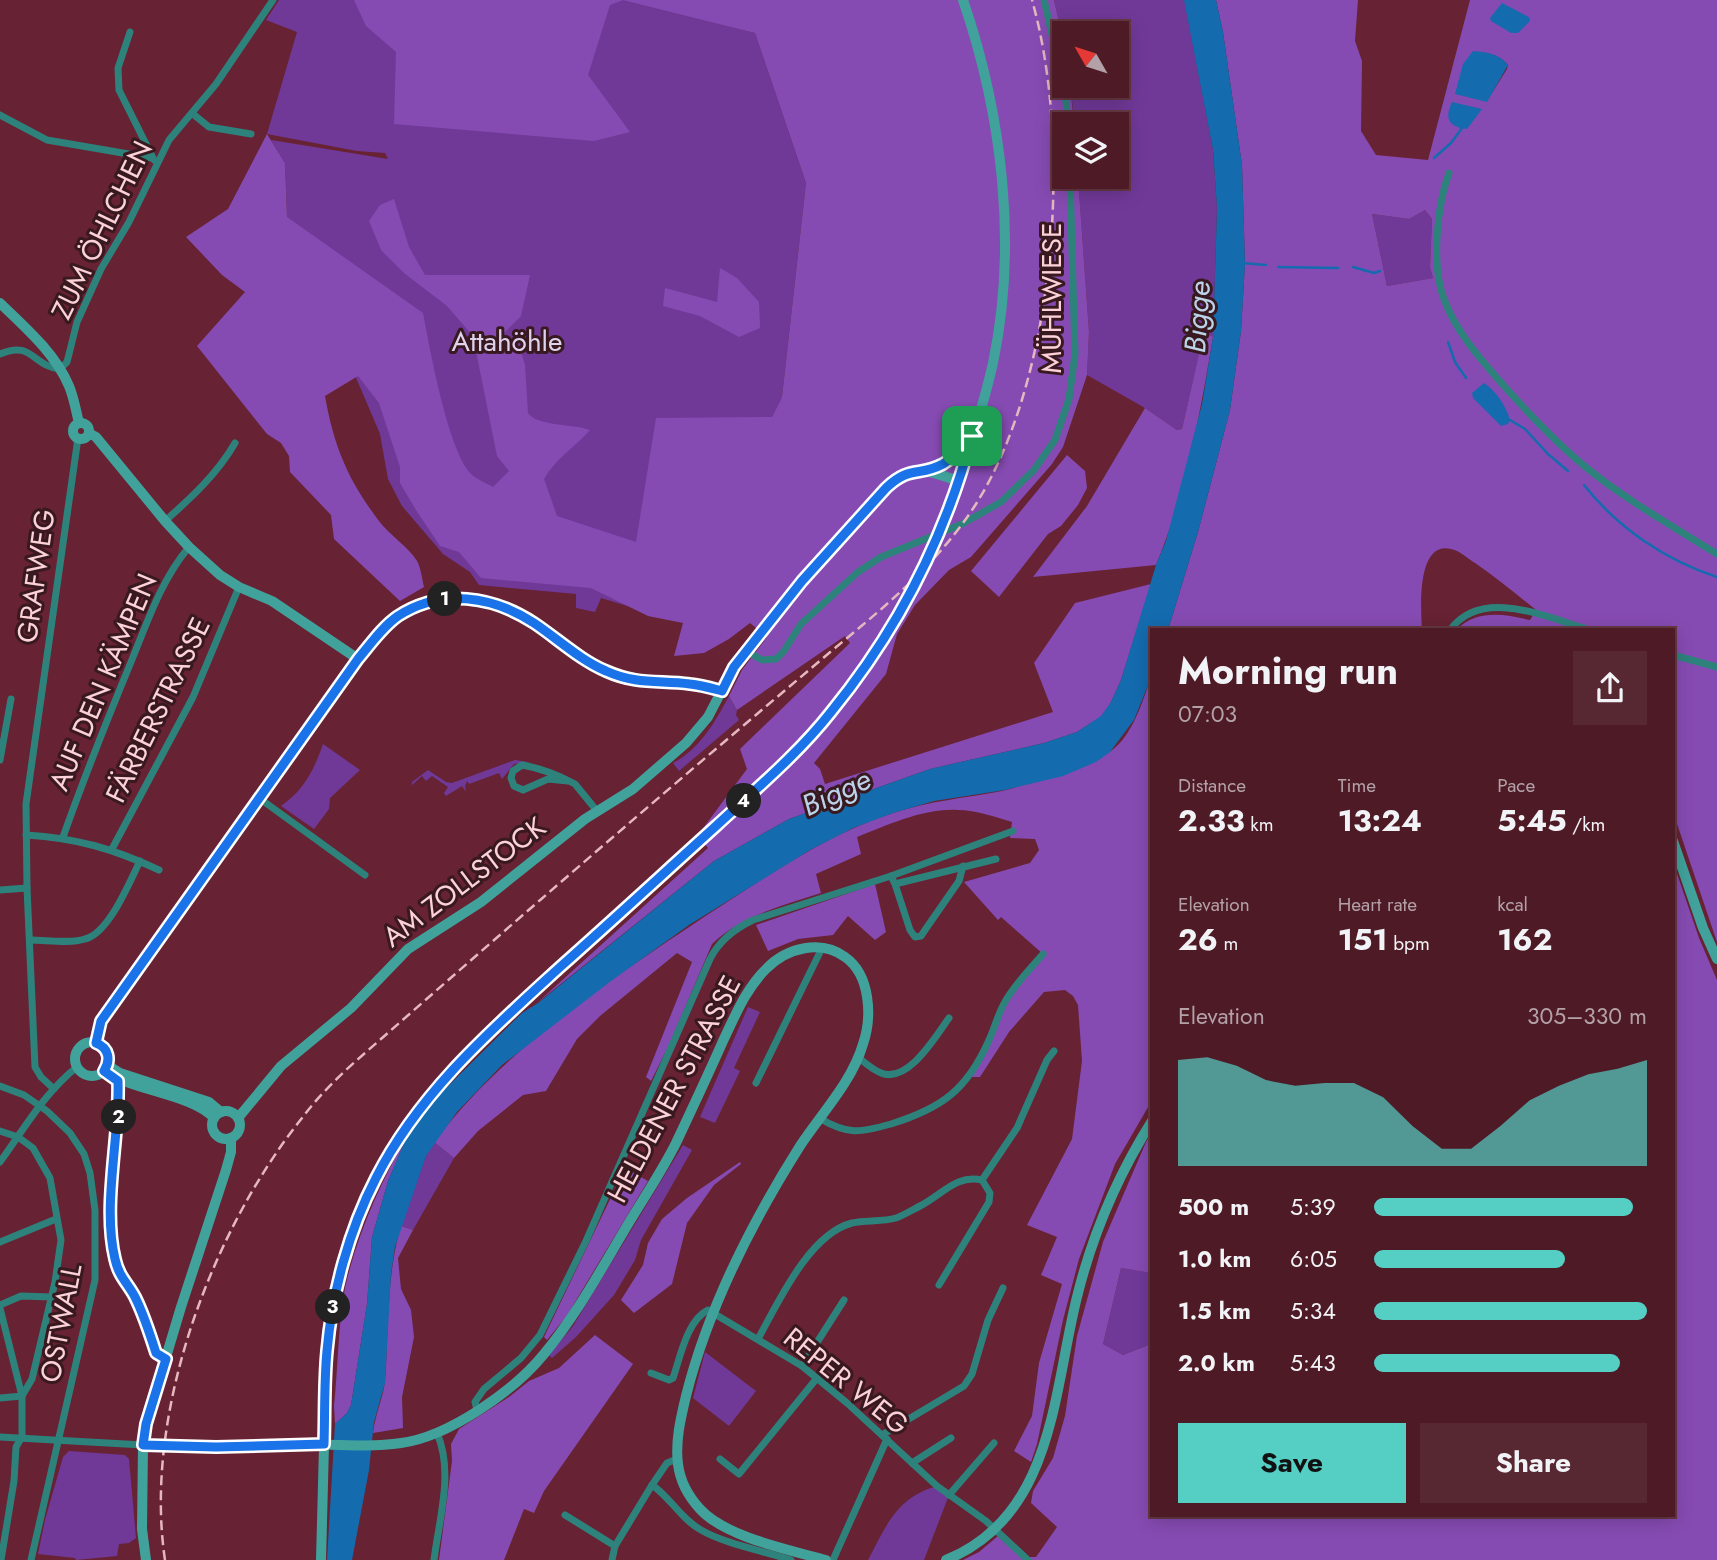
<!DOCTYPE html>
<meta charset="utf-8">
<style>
body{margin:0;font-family:Jost,sans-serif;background:#572732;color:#f1f3f6;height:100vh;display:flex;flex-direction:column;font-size:26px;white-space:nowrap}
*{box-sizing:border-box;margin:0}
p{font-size:23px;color:#b3a1a7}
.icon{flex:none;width:38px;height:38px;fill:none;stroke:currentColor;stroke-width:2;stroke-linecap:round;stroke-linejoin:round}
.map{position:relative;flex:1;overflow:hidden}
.side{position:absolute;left:1150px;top:628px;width:525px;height:889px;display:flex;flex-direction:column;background:#4d1a26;border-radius:0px;box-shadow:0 4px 18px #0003,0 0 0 2px #643843}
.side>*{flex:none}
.needle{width:46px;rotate:309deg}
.tools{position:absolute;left:1052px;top:21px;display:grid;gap:14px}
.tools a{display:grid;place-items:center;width:77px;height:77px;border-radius:0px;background:#4d1a26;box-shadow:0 4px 18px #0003,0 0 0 2px #643843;font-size:35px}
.pin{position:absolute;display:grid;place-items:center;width:60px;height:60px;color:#fff;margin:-30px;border-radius:14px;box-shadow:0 4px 10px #0006}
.km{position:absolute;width:35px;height:35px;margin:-18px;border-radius:50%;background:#222;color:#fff;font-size:19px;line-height:35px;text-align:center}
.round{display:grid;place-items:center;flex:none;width:74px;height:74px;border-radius:0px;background:#572732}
.overview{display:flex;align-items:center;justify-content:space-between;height:119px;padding:0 28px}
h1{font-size:38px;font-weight:700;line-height:52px}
.stats{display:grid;grid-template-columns:repeat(3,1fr);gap:10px;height:119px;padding:7px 28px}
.stats div{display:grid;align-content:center}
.stats b{font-size:30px;font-weight:700}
.stats small{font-size:19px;font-weight:400}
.stats p{font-size:19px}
.chart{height:196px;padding:14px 28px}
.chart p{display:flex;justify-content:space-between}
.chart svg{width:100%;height:126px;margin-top:7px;fill:#55cec4;opacity:.7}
.primary-button{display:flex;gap:14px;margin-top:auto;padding:14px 28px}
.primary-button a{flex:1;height:80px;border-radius:0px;background:#55cec4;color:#111;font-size:28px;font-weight:700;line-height:80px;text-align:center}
.primary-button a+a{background:#572732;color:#f1f3f6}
ul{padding:0 28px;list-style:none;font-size:23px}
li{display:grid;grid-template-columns:112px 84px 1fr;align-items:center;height:52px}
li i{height:18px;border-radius:9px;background:#55cec4}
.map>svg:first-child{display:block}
.green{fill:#703998}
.forest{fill:#864bb2;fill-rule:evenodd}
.water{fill:#146bae}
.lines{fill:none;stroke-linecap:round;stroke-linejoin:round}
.stream{stroke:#146bae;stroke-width:2.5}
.street{stroke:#2e827c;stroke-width:7}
.secondary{stroke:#41a29b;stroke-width:10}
.rail{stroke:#e6b7bf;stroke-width:2.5;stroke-dasharray:10 5;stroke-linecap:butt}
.secondary-bridge{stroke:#41a29b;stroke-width:10}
.route-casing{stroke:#fff;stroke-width:14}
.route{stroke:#1a73e8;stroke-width:9}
.labels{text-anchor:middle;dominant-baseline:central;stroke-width:6;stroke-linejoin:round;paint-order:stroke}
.street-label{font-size:28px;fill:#fcd1d7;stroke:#381920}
.park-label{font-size:28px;fill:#dfd2ec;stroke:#381920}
.water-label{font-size:30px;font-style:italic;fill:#bcd2e8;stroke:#381920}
</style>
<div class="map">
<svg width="1717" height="1560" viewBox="0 0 1717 1560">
<rect width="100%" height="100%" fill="#672233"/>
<g class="green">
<path d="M279,0h352l124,33 51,150 -24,214 -10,20 -138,191 -33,-10 -6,14 -19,-4v-14l-97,-9 -9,-13 -27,-18 -41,-48 -14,-27 -8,-45 -11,-26 -82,-191 -2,-54 -14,-23 117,19 -3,-6 -28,-2 -90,-17 30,-102 -31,-12z"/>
<path d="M1054,0h130l1,3 28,147 4,58 -4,129 -9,-4 -22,96 -5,1 -32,-22 -58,-33 2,-43 -11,-155h38v-53h-41l-5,-38h46v-53h-52v11z"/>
<path d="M1425,210l7,9 -2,48 3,11 -46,8 -15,-72 37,5z"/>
<path d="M729,696l8,14 -1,5 3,5 -60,51 -6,-8c27,-14 42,-41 56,-67z"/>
<path d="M323,744l37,26 -30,28 -1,11 -15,20 -33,-23c23,-16 33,-36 42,-62z"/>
<path d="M515,760l13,2 -14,2 -12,15 -3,-6 -30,11 -2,-3 -2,5 1,6 -4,-6 -16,10 -2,-3 4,-6 -16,-11 -6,5 -4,-5 -10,9v-3l16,-12 18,12 6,1z"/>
<path d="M748,1007l12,5 -26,56 6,3 -25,52 -15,-6z"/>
<path d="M434,1142l20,16 -41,72 -12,-4 25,-70z"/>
<path d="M683,1145l9,5 -51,90 -6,20 -21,35 -38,42 -24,21 -3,-3 24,-29z"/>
<path d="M1121,1268l30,5v71l-28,11 -20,-11z"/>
<path d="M705,1352l51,39 -27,35 -36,-28z"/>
<path d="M69,1451l56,4 4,4 7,79 -7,5 -10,1 -2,12 -41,4 -1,-2 -37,-4 7,-34 18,-63z"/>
<path d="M937,1486l12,9 -25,65h-56c18,-34 29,-63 69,-74z"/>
</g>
<g class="forest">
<path d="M354,0h700l10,44v42h6l4,36 1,2h-11v53h14l11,155 -2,43 -24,72 -11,17 -81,93 -22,13 -34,35 -18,29 -11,40 -72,89 6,6 5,15 228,-72 -19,-49 41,-60 76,-19 -30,96 -10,22 -9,14 -25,16 -33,11 -114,26 -141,50 -75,42 -177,142 171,-155 -10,-13 49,-66 -7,-20 110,-106 -5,-7 -108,74 -8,-14 13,-26 25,-33 -17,-14 -21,16 -25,14 -30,3 9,-33 -35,-7 -57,-28 -110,-10 -22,-26 -19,-6 -24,-36 -16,-27v-16l-21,-64 -21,-27 -33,20c9,51 23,84 54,125 10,14 29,25 38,40 4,7 5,18 7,26l-24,14 -66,-62 -3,-24 -41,-43 -1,-16 -8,-13 -14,-9 -70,-88 48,-54 -23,-17 -36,-38 42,-28 39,-75 18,29 2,54 136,96c7,36 24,133 47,160 6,6 16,10 23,14l16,-16 -12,-15 -24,-120 -26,-30 -43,-33 -23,-23 -12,-29 11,-16 14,-6 15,48 16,28h105l-9,41 -20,20 20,16 4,13 3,48c8,13 46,11 62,17 -15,17 -34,28 -46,49l13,37 79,26 20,-124 116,-1 10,-20 24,-214 -51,-150 -132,-33 -13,5 -22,70 42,57 -36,9 -200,-17 2,-72 -30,-26z"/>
<path d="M1216,0h142l-3,41 7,20 -1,70 15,24 52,5 42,-160h247v942l-44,-130v-182h-217c21,-21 48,-16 74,-10l6,-10c-20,-16 -39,-32 -61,-47 -5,-3 -12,-9 -18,-12 -42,-18 -36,59 -35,79h-254l30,-98 32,-122 11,-79 4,-67 -3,-99 -19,-133zM1473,52c13,0 26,2 35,13l-1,4 -20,32zM1425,210l7,9 -2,48 3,11 -46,8 -15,-72 37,5z"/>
<path d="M720,268l17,10 22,24 1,26 -21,9 -39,-21 -37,-10 2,-18 52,14z"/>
<path d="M1204,332l9,5c-13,77 -27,156 -57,228l-123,12 54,-71 58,-98 32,22 5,-1z"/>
<path d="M1067,455l18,16 2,17 -9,17 -17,21 -13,8 -49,63 -28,-26z"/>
<path d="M1151,678v424l-36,62 -36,95 -16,61 -26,124 -6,18 -17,-11 18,-35 7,-53 23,-79 -21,-9 16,-38 -30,-12 45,-86 10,-78 -4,-56 -5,-9 -8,-6 -21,2 -35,40 -29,45h-10l35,-76 38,-47 -42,-37 -3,3 -34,-38 66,-19 9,-13 -4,-11 -25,-1 2,-16c-17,-5 -36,-12 -54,-12 -34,-2 -70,15 -101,27l4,17 -45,20 5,19c-39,13 -79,22 -109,51l-42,99 -19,38 -5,-4 46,-115 -15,-9 -77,63 -23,23 -31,52 -23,4 -45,36 -24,27 -20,-16c71,-94 173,-160 270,-225 61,-39 120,-82 189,-104 36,-12 72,-15 109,-22 23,-5 47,-17 70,-25 12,-4 29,-7 39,-15 22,-16 31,-49 40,-73z"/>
<path d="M1673,862l26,76 18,42v580h-754l16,-8 19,-16 22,21h16l21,-30 -26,-24 2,-12 20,-33 12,-42 12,-80 26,-94 43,-100 5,-8v139l-30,-5 -18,76 20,11 28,-11 1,172h521z"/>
<path d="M875,884l11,48 -11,8 -27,-24 -15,19 -35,4 -30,12 -12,-26z"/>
<path d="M408,1134l-20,47 -16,56 -5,67 -16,101 -4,8 -12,11 -1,-18c4,-37 4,-82 11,-118 12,-54 36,-106 63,-154z"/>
<path d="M740,1162l1,2 -27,21 -27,38 -15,61 -38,29 -13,-13 22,-35 5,-22 14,-24 25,-21z"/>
<path d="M625,1168l23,13 -82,136 -19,23 -3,-3z"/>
<path d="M401,1226l12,4 -15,28 3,31 10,21 3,27 -12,60 1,31 -30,5c2,-18 10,-35 12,-52 4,-52 1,-105 16,-155z"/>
<path d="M595,1335l38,29 -89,127 -10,22 -10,-4 -20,51h-65l13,-99 -1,-17 8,-15 50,-32 20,-16 30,-13z"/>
</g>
<g class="water">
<path d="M1184,0h32l7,32 19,133 3,99 -4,67 -11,79 -32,122 -30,98h-16l-1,48 -17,42 -24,32 -14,10 -33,14 -58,14 -71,11 -41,12 -40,15 -43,22 -121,75 -78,56 -109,84 -45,47 -31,44 -31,91 -4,27 -6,109 -11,39 -5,48 -17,90h-25l8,-136 12,-11 4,-8 16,-101 5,-67 16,-56 20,-47 26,-34 88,-87 16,-10 176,-142 75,-42 141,-50 114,-26 33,-11 24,-16 10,-14 10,-22 35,-115 10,-24 36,-137 11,-67 4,-129 -4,-58z"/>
<path d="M1502,3l27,14 1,4 -12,12h-7l-20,-12 -1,-3z"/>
<path d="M1473,51c14,1 26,3 35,14l-21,37 -32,-8 8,-30z"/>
<path d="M1452,102l30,7 -15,20c-18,-2 -23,-10 -15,-27z"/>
<path d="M1484,383c12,8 22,23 26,37l-2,4 -7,2 -28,-28 -1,-5z"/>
</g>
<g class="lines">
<g class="stream">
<path d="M1434,158l17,-15 11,-15"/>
<path d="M1242,263l24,2"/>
<path d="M1278,267l60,1"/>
<path d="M1353,267l21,6 6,-2"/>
<path d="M1448,342l7,20 11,16"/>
<path d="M1510,420l15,9 23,25 20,17"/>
<path d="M1584,485c34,43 81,75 133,92"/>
</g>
<g class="street">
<path d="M1044,0l21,90 3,34"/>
<path d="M130,32l-12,36 1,22 35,70"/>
<path d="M193,114l16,13 42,7"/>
<path d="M0,115l47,25 105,18"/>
<path d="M1449,173c-12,32 -18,93 -5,126 11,30 32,55 53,79 29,33 58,64 91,91 40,32 86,58 129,85"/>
<path d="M0,354c32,-14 32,12 60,15l7,-7 10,-40 24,-53 28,-47 40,-82 47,-56 57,-84"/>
<path d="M165,521c26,-23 53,-48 70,-78"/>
<path d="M1450,630c32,-44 98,-12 140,0"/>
<path d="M746,651l16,9 14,-1 8,-8 17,-27 57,-52 23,-15 81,-33 39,-22 33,-32 21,-30 14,-41 6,-45 -5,-177"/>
<path d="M1673,655l44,12"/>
<path d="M358,659c12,-14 24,-32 40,-43 43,-28 95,-19 136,7 24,16 46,37 72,48 32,14 53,9 84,13 11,1 21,4 32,7"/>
<path d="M0,760l11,-61"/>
<path d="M568,781l-20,-2 -25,11 -9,-4 -3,-8 2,-7 9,-6c18,3 38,11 53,19l22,27"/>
<path d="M259,798l106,77"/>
<path d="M26,835c51,3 88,14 133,35"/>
<path d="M63,837c21,-59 44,-117 68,-175 16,-39 30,-82 58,-115"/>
<path d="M112,849l81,-152 46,-110"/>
<path d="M891,876l4,8 15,46 5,7 6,-1 4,-6 34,-49 4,-15"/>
<path d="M895,884l101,-25"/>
<path d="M0,890l27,-2"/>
<path d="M30,940c17,0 39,4 55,-1 24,-6 44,-56 55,-78"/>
<path d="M859,1058c6,5 14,12 22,15 27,11 55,-37 68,-55"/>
<path d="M118,1081c2,56 -16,124 -3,178 4,18 12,23 20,38 9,18 15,37 21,56l10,6"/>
<path d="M756,1083l66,-135"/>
<path d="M0,1086l24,9 23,16 23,22 14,21 6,19 5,37v70l-64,280"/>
<path d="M54,1089l-13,-12 -6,-10 -8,-179 -1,-84 52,-366"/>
<path d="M819,1118c29,17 40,15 72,6 51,-16 76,-34 98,-84 6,-13 9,-27 17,-40 10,-17 24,-31 37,-46"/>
<path d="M0,1131l18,6 15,11 17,30 11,62 -6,42 -23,97 -10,17v41"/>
<path d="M0,1162c24,-33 45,-70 77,-95"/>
<path d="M982,1180l35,-52 30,-68 7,-9"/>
<path d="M0,1242l56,-23"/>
<path d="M0,1305l21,-9 30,1"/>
<path d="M0,1308l22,88 -22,2"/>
<path d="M758,1339c20,-36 51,-105 94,-116 14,-3 30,-1 44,-5 8,-3 16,-8 24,-12 22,-11 36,-32 62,-26l8,13 -1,9 -50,83"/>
<path d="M802,1366l42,-66"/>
<path d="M651,1373l18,7 4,-2c7,-20 14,-58 35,-68l94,56 45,37 90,83 49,35 42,39"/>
<path d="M477,1410l-2,-8 9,-13 37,-31 19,-23 46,-94 124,-282c9,-18 24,-30 43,-39l138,-44 122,-45"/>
<path d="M882,1435l82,-49 8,-12 16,-54 15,-32"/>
<path d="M0,1437l143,8"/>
<path d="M720,1459l19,15 78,-96"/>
<path d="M912,1463l39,-25"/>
<path d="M652,1485c18,12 29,34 49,45 24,14 63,21 90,30"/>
<path d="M949,1495l45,-52"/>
<path d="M565,1515l50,31"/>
<path d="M1,1560l13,-79 2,-34 6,-10"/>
<path d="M434,1560c5,-41 20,-88 3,-127"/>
<path d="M612,1560l3,-14 37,-61 15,-22 10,-4"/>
<path d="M833,1560l54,-121"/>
</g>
<g class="secondary">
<path d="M0,303c26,25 55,50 69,83 5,12 7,25 10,37"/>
<circle cx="81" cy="431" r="8"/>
<path d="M89,433l7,4 69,84 24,26 31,28 19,12 33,14 86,58 -257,362 -6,22"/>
<path d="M926,470l29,-14 17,-19"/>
<path d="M950,507c16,-47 32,-95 43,-144 25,-119 9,-249 -30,-363"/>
<path d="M1673,841l30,87 14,31"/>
<circle cx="92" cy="1059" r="17"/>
<path d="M107,1065l13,8 89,29 12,10"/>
<path d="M104,1071c30,20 88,23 110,47"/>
<circle cx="226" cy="1125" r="14"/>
<path d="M238,1118l43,-52 70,-58 57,-59 73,-47 104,-83 48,-30 53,-46 22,-26 26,-50 12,-16 56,-70 92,-100c24,-18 39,-8 65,0"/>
<path d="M143,1445c23,0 46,2 69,2 28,0 57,-2 86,-3 34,0 69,4 103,-1 47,-6 113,-52 143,-89 31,-37 55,-81 80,-123 17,-29 37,-58 52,-88 16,-34 32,-68 47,-102 12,-25 23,-53 44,-73 20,-20 54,-29 78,-11 26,18 27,61 18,87 -11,38 -42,70 -63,102 -48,76 -92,162 -114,250 -5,21 -11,45 -8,68 2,17 10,32 22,45 25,28 90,41 126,51"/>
<path d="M146,1560l-4,-31 1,-84 3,-21 35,-117 45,-137 5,-18v-14"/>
<path d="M321,1560l5,-190 6,-59 12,-49 16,-47 16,-38 23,-41 30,-40 57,-61 315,-289 29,-32 41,-53"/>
<path d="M946,1560c108,-44 107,-168 131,-263 15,-61 41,-122 75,-176"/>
</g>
<path class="rail" d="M165,1560c-22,-146 46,-328 137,-442 18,-24 40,-45 63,-65 123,-108 247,-216 372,-322 33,-28 65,-55 98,-83 52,-43 104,-86 141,-144 80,-127 97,-360 56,-504"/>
<path class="secondary-bridge" d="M871,661l60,-108 19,-46"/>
</g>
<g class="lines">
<g class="route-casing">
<path id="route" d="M972,436c-27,101 -75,195 -141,276 -33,42 -75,77 -115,114 -52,47 -104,95 -157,142 -69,63 -140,125 -183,210 -27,52 -44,115 -49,173 -3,31 -2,62 -3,93l-108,3 -73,-2 3,-21 20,-65 -10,-6c-6,-19 -12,-38 -21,-56 -8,-15 -16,-20 -20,-38 -13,-54 5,-122 3,-178l-14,-10c7,-11 5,-23 -8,-28l5,-22 257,-362c12,-14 24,-32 40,-43 43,-28 95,-20 136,7 24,16 46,37 72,48 31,14 53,9 84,13 11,1 21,4 32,7l12,-24 68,-86 84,-93c24,-23 33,-11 57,-24 12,-7 20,-18 29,-28z"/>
</g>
<use href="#route" class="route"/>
</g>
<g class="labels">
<g class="street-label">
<text transform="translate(102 230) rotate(-64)">ZUM ÖHLCHEN</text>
<text transform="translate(1051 298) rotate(-90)">MÜHLWIESE</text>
<text transform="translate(36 576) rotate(-82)">GRAFWEG</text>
<text transform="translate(103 682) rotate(-67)">AUF DEN KÄMPEN</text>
<text transform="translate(158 710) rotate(-64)">FÄRBERSTRASSE</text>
<text transform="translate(464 882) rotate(-37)">AM ZOLLSTOCK</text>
<text transform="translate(674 1089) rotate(-62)">HELDENER STRASSE</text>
<text transform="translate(61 1323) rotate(-79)">OSTWALL</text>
<text transform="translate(846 1381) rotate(39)">REPER WEG</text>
</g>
<g class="park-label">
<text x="507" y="341">Attahöhle</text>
</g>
<g class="water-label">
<text transform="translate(1197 317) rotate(-86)">Bigge</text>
<text transform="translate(836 792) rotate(-25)">Bigge</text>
</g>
</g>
</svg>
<div class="tools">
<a><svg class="needle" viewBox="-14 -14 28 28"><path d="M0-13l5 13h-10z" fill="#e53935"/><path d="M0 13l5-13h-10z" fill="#b3a1a7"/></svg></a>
<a><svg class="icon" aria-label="layers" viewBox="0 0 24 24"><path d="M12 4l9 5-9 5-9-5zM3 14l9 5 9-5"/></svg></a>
</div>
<div class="pin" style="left:972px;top:436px;background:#1e9e55"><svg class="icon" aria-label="arrive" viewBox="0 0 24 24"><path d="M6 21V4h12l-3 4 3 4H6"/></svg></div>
<b class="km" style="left:445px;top:599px">1</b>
<b class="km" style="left:119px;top:1117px">2</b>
<b class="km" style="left:333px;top:1307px">3</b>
<b class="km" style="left:744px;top:801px">4</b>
<section class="side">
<div class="overview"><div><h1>Morning run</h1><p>07:03</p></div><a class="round"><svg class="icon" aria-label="share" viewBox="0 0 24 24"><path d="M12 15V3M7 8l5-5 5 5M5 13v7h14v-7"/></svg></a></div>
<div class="stats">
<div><p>Distance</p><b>2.33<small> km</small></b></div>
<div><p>Time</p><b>13:24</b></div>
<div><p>Pace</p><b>5:45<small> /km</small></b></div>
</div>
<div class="stats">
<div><p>Elevation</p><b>26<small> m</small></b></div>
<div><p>Heart rate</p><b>151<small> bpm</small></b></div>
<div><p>kcal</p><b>162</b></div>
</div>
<div class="chart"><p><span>Elevation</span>305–330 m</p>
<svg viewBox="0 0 160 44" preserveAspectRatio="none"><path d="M0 44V7L10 6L20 9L30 14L40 16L50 15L60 15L70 20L80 30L90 38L100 38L110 30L120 21L130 16L140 12L150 10L160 7V44z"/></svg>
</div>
<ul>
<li><b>500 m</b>5:39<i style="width:95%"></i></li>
<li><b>1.0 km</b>6:05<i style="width:70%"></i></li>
<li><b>1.5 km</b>5:34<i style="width:100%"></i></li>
<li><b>2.0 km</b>5:43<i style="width:90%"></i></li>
</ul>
<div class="primary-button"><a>Save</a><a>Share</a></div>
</section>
</div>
